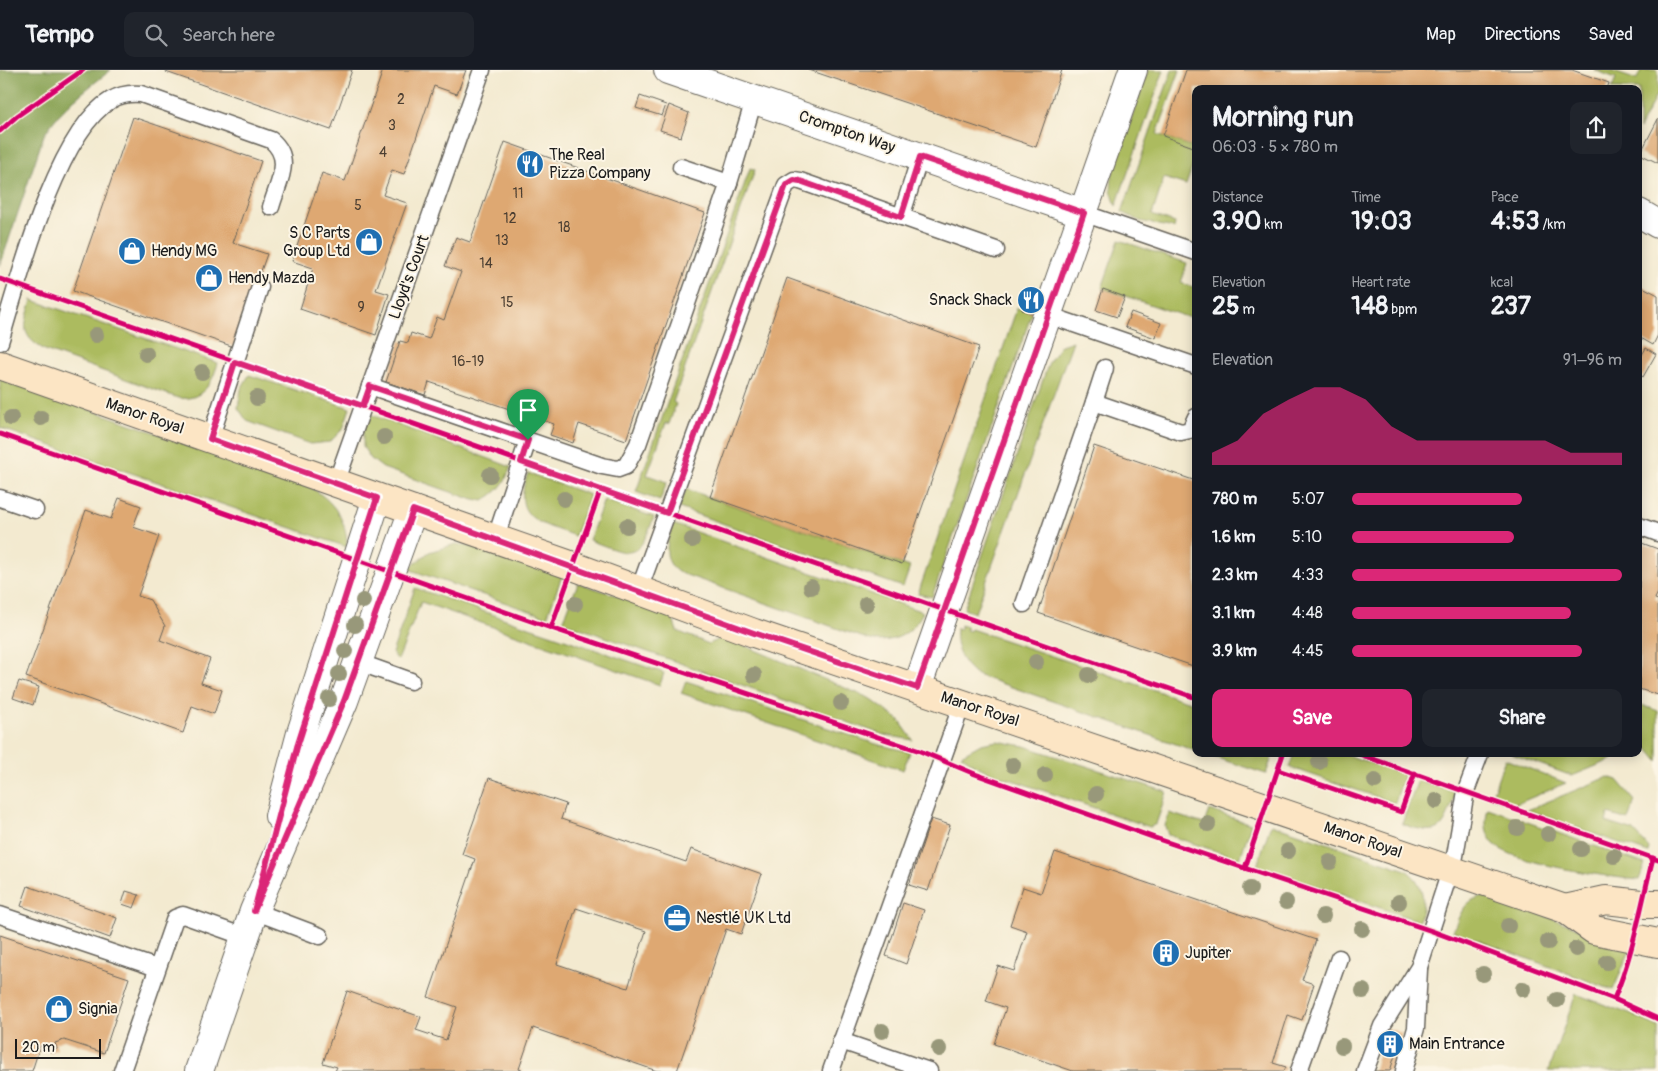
<!DOCTYPE html>
<meta charset="utf-8">
<style>
body{margin:0;font-family:Pangolin,sans-serif;background:#20242c;color:#f1f3f6;height:100vh;display:flex;flex-direction:column;font-size:19px;white-space:nowrap}
*{box-sizing:border-box;margin:0}
p{font-size:16px;color:#9ea1a6}
.icon{flex:none;width:28px;height:28px;fill:none;stroke:currentColor;stroke-width:2;stroke-linecap:round;stroke-linejoin:round}
.map{position:relative;flex:1;overflow:hidden}
.details{position:absolute;left:1192px;top:15px;width:450px;height:672px;display:flex;flex-direction:column;background:#171b24;border-radius:10px;box-shadow:0 2px 12px #0003}
.details>*{flex:none}
.scale{position:absolute;left:15px;bottom:12px;width:86px;box-sizing:border-box;padding-left:5px;border:2px solid #1c1c1c;border-top:0;font-size:14px;line-height:18px;white-space:nowrap;color:#1c1c1c;-webkit-text-stroke:4px #fcf5e5;paint-order:stroke}
.pin{position:absolute;display:grid;place-items:center;width:42px;height:42px;color:#fff;margin:-51px -21px;border-radius:50% 50% 50% 0;rotate:-45deg;box-shadow:0 0 5px #0007}
.pin .icon{rotate:45deg}
.round{display:grid;place-items:center;flex:none;width:52px;height:52px;border-radius:10px;background:#20242c}
.headline{display:flex;align-items:center;justify-content:space-between;height:85px;padding:0 20px}
h1{font-size:28px;font-weight:800;line-height:38px}
.metrics{display:grid;grid-template-columns:repeat(3,1fr);gap:8px;height:85px;padding:5px 20px}
.metrics div{display:grid;align-content:center}
.metrics b{font-size:25px;font-weight:800}
.metrics small{font-size:14px;font-weight:400}
.metrics p{font-size:14px}
.chart{height:140px;padding:10px 20px}
.chart p{display:flex;justify-content:space-between}
.chart svg{width:100%;height:90px;margin-top:5px;fill:#db2777;opacity:.7}
.action{display:flex;gap:10px;margin-top:auto;padding:10px 20px}
.action a{flex:1;height:58px;border-radius:10px;background:#db2777;color:#fff;font-size:20px;font-weight:800;line-height:58px;text-align:center}
.action a+a{background:#20242c;color:#f1f3f6}
ul{padding:0 20px;list-style:none;font-size:16px}
li{display:grid;grid-template-columns:80px 60px 1fr;align-items:center;height:38px}
li i{height:12px;border-radius:6px;background:#db2777}
header{display:flex;align-items:center;gap:30px;box-sizing:border-box;height:70px;padding:0 25px;background:#171b24;border-bottom:1px solid #363941}
header strong{font-size:24px}
nav{display:flex;gap:28px;margin-inline-start:auto;font-size:18px}
.search{width:350px;height:45px;background:#20242c;display:flex;align-items:center;gap:12px;box-sizing:border-box;padding:0 18px;border-radius:10px;color:#9ea1a6;font-size:19px}
.map>svg:first-child{display:block}
.green{fill:#acbb5e;stroke:#646c3d}
.forest{fill:#89a355;stroke:#526038}
.building{fill:#dea872;fill-rule:evenodd}
.lines{fill:none;stroke-linecap:round;stroke-linejoin:round}
.lane-casing{stroke:#67645b;stroke-width:19}
.street-casing{stroke:#67645b;stroke-width:30}
.secondary-casing{stroke:#67645b;stroke-width:30}
.lane{stroke:#fff;stroke-width:16}
.street{stroke:#fff;stroke-width:28}
.secondary{stroke:#fce5c4;stroke-width:28}
.cycleway-casing{stroke:#fcf5e5;stroke-width:8}
.cycleway{stroke:#d6006c;stroke-width:5}
.tree{fill:#98987a}
.route-casing{stroke:#fff;stroke-width:10}
.route{stroke:#db2777;stroke-width:6}
.labels{text-anchor:middle;dominant-baseline:central;stroke-width:4;stroke-linejoin:round;paint-order:stroke}
.number-label{font-size:14px;fill:#4c3f32}
.street-label{font-size:16px;fill:#1c1c1c;stroke:#fcf5e5}
.poi-label{font-size:16px;fill:#1c1c1c;stroke:#fcf5e5;text-anchor:start}
</style>
<header>
<strong>Tempo</strong>
<div class="search"><svg class="icon" aria-label="search" viewBox="0 0 24 24"><circle cx="10" cy="10" r="6"/><path d="M15 15l6 6"/></svg>Search here</div>
<nav><a>Map</a><a>Directions</a><a>Saved</a></nav>
</header>
<div class="map">
<svg width="1658" height="1001" viewBox="0 0 1658 1001">
<rect width="100%" height="100%" fill="#fcf5e5"/>
<filter id="ink" filterUnits="userSpaceOnUse"><feTurbulence type="fractalNoise" baseFrequency=".02" numOctaves="2"/><feDisplacementMap in="SourceGraphic" scale="10" xChannelSelector="R" yChannelSelector="G"/><feConvolveMatrix kernelMatrix="1 2 1 2 8 2 1 2 1" color-interpolation-filters="sRGB"/></filter>
<filter id="wash" filterUnits="userSpaceOnUse"><feTurbulence type="fractalNoise" baseFrequency=".0096" numOctaves="4" result="noise"/><feDisplacementMap in="SourceGraphic" scale="20" xChannelSelector="R" yChannelSelector="G"/><feGaussianBlur stdDeviation="1.12" result="paint"/><feColorMatrix in="noise" values="0 0 0 0 0 0 0 0 0 0 0 0 0 0 0 0 0 1.4 0 .05"/><feComposite in="paint" operator="in"/></filter>
<g filter="url(#wash)">
<rect width="100%" height="100%" fill="#f3ead0"/>
<g class="green">
<path d="M1148,0h16l-48,136 -5,-16 1,-15z"/>
<path d="M1172,0h8l-23,64 39,14v8l-10,29 -22,-7 -12,37 23,8 -1,5 -34,-7 -18,-9z"/>
<path d="M1594,0h14l29,10 4,-10h17v22l-19,37v-40h-27l4,-11z"/>
<path d="M750,98l5,2 -82,232 3,2 -7,20 -3,-1 -19,52 20,7 -7,19 -24,-9z"/>
<path d="M1119,170l68,23 -6,20 15,5v32l-94,-32z"/>
<path d="M32,230l186,63c-6,21 -16,38 -40,35l-133,-48c-26,-15 -21,-24 -13,-50z"/>
<path d="M1017,238l15,5 -100,284 -14,-3z"/>
<path d="M1073,271l-98,272 -11,-4 85,-247 12,-17z"/>
<path d="M249,305l101,33 -7,21 -13,13 -20,2 -63,-23 -9,-13 3,-19z"/>
<path d="M0,308l310,109c23,14 37,32 37,60l-347,-119z"/>
<path d="M369,344l142,53c-8,19 -11,23 -28,34l-18,-4 -82,-29 -12,-9 -8,-12v-15z"/>
<path d="M528,403l62,22 -15,41c-35,-13 -65,-17 -47,-63z"/>
<path d="M686,419l224,78 -7,20 -224,-79z"/>
<path d="M604,430l50,17c-17,47 -24,38 -65,23z"/>
<path d="M673,454l250,88c-11,22 -29,32 -53,28l-192,-68c-17,-13 -11,-30 -5,-48z"/>
<path d="M456,474l29,5 77,27 -15,41 -139,-48 21,-17z"/>
<path d="M578,513l93,30 6,18 32,13 15,-7 145,61 30,22 14,20 -29,-5 -321,-113z"/>
<path d="M415,518l249,85 -4,12 -239,-83 -23,58 -6,-7z"/>
<path d="M961,555l6,2 -1,3 4,1 1,-2 225,75v47l-219,-76c-16,-12 -23,-27 -21,-47l4,1z"/>
<path d="M686,611l190,63 34,8 -7,18 -222,-77z"/>
<path d="M1639,634l19,7v50l-19,-23z"/>
<path d="M997,671l27,5 143,46 -11,32 -6,3 -161,-55 -14,-7 -14,-10 20,-11z"/>
<path d="M1205,684h68l-7,20z"/>
<path d="M1294,684h50l60,20 -9,29 -106,-36z"/>
<path d="M1512,684h96l5,5 -41,17z"/>
<path d="M1505,689l61,24 -52,22 -23,-8z"/>
<path d="M1608,707l9,3 18,21 -7,19 -20,-6 -2,8 28,9 15,17 -1,5 -121,-43z"/>
<path d="M1418,710l38,12c-13,38 -12,46 -54,32z"/>
<path d="M1488,738l157,56 -6,16c-29,-3 -126,-16 -145,-36 -10,-11 -9,-23 -6,-36z"/>
<path d="M1209,740l42,14 -11,35 -72,-24 -3,-9 4,-13 35,11z"/>
<path d="M1271,754l135,46c18,13 20,31 13,51l-162,-55z"/>
<path d="M1486,826l17,4 128,48 -18,42 -160,-59c7,-17 12,-33 33,-35z"/>
<path d="M1576,924l56,21 26,12v44h-110z"/>
</g>
<path class="forest" d="M0,0h111c-25,20 -50,37 -67,65l-44,131z"/>
<g id="blocks">
<g class="building">
<path d="M167,0h185l-21,60 -165,-58z"/>
<path d="M383,0h83l-9,24 -23,-8 -30,88 -12,-4 -9,25 24,8 -31,87 13,4 -13,41 -76,-26 13,-41 -21,-7 30,-88 23,8z"/>
<path d="M809,0h253l-26,77z"/>
<path d="M1186,0h386l37,13 -2,6h-411v59l-33,-12z"/>
<path d="M640,26l26,9 -4,11 -26,-8z"/>
<path d="M669,35l20,8 -8,24 -21,-7z"/>
<path d="M133,47l128,44 -28,82 34,11 -33,93 -161,-56z"/>
<path d="M1658,49v44l-18,-9z"/>
<path d="M505,72l200,71 -79,227 -47,-16 -6,19 -23,-8 4,-11 -125,-42 -4,13 -39,-13 14,-41 8,2 3,-10 18,6 8,-22 7,3 17,-48 -16,-6 11,-29 14,5z"/>
<path d="M787,208l192,69 -77,217 -192,-67z"/>
<path d="M1639,215l19,10v40l-5,10 -14,-8z"/>
<path d="M1029,218l10,3 -7,22 -10,-3z"/>
<path d="M1103,219l22,8 -8,20 -21,-7z"/>
<path d="M1131,242l30,11 -6,15 -30,-11z"/>
<path d="M1646,278l10,6 -13,23 -4,-3v-14z"/>
<path d="M1094,376l102,35v186l-158,-54z"/>
<path d="M119,428l22,8 -8,21 26,9 -21,60 12,4 15,26 -5,14 50,19 -9,24 21,7 -8,24 -22,-8 -9,27 -157,-56 60,-167 25,9z"/>
<path d="M1639,472l19,7v43l-3,7 3,1v95l-19,-6z"/>
<path d="M19,611l20,6 -6,18 -20,-7z"/>
<path d="M489,708l77,26 -5,15 125,43 5,-13 71,25 -21,60 -15,-5 -49,142h-20l-124,-43 -14,41 5,2h-189l2,-4 -14,-4 24,-72 74,26 -5,13 30,10 11,-33 -29,-10 47,-138 -13,-5zM576,838l70,23 -18,57 -71,-24z"/>
<path d="M931,749l19,6 -22,66 -19,-6z"/>
<path d="M1055,782l261,88 -14,40 12,4 -12,36 -14,-5 -15,48 13,4 -2,4h-211l-79,-27 12,-36 -20,-7 12,-35 16,5 13,-40 -17,-6 13,-38 18,6z"/>
<path d="M28,816l89,32 -7,20 -89,-32z"/>
<path d="M126,821l13,4 -5,13 -12,-4z"/>
<path d="M903,833l21,7 -18,54 -20,-8z"/>
<path d="M0,865l129,43 -25,75 -40,-13 -9,3 2,6 -7,3 -2,-8 -8,2 -8,25h-32z"/>
<path d="M1387,958l15,5 -12,38h-17z"/>
</g>
</g>
</g>
<g filter="url(#ink)">
<use href="#blocks" fill-opacity="0" stroke="#67645b" stroke-width="1"/>
<g class="lines">
<g class="lane-casing">
<g id="lane">
<path d="M681,97l48,16 25,-83"/>
<path d="M1083,143l113,39"/>
<path d="M901,147l19,-60"/>
<path d="M1048,245l148,51"/>
<path d="M0,272c18,-60 57,-211 111,-242 10,-6 19,-7 30,-6l130,46c23,19 7,42 0,67"/>
<path d="M370,316l232,80 16,3 8,-3 12,-22 91,-261"/>
<path d="M1094,332l11,-34"/>
<path d="M210,369l50,-152"/>
<path d="M336,413l146,-413"/>
<path d="M0,428l35,12"/>
<path d="M1639,456l19,7"/>
<path d="M495,470l33,-100"/>
<path d="M639,520l147,-405 8,-5 6,1 196,69"/>
<path d="M1024,534l70,-202 87,30 9,-2 6,-13"/>
<path d="M358,592l53,19"/>
<path d="M254,841l66,25"/>
<path d="M0,845l157,53"/>
<path d="M841,971l88,30"/>
<path d="M122,1001l53,-153 8,-3 62,22"/>
<path d="M831,1001l131,-367"/>
<path d="M1299,1001l40,-113"/>
<path d="M1365,1001l17,-45 37,-59 36,-111 11,-65 14,-37"/>
<path d="M1404,1001l12,-43 3,-59"/>
</g>
</g>
<g class="street-casing">
<g id="street">
<path d="M668,0l415,143"/>
<path d="M1639,143l19,11"/>
<path d="M917,618l216,-618"/>
<path d="M279,746l22,-83 76,-235"/>
<path d="M199,1001l55,-160 90,-210 69,-191"/>
</g>
</g>
<g class="secondary-casing">
<g id="secondary">
<path d="M0,295l573,201 181,67 811,276 29,21 64,13"/>
<path d="M1565,839l41,-9 35,4h17"/>
</g>
</g>
<use href="#lane" class="lane"/>
<use href="#street" class="street"/>
<use href="#secondary" class="secondary"/>
<g class="cycleway-casing">
<g id="cycleway">
<path d="M0,61l17,-15 66,-46"/>
<path d="M0,209l1196,419"/>
<path d="M0,364l551,194 369,123 55,23 180,64 277,93 182,68 44,20"/>
<path d="M551,558l50,-139"/>
<path d="M1359,684l299,106"/>
<path d="M1278,700l123,42 14,-39"/>
<path d="M1245,798l38,-114"/>
<path d="M1614,929c19,-44 27,-94 39,-141"/>
</g>
</g>
<use href="#cycleway" class="cycleway"/>
</g>
<g class="tree">
<circle cx="96" cy="265" r="8"/>
<circle cx="146" cy="284" r="8"/>
<circle cx="202" cy="302" r="8"/>
<circle cx="257" cy="328" r="8"/>
<circle cx="11" cy="348" r="8"/>
<circle cx="41" cy="348" r="8"/>
<circle cx="384" cy="367" r="8"/>
<circle cx="490" cy="405" r="8"/>
<circle cx="564" cy="429" r="8"/>
<circle cx="627" cy="456" r="8"/>
<circle cx="692" cy="470" r="8"/>
<circle cx="811" cy="517" r="8"/>
<circle cx="363" cy="531" r="8"/>
<circle cx="575" cy="534" r="8"/>
<circle cx="866" cy="534" r="8"/>
<circle cx="355" cy="555" r="8"/>
<circle cx="345" cy="581" r="8"/>
<circle cx="1036" cy="592" r="8"/>
<circle cx="339" cy="604" r="8"/>
<circle cx="754" cy="605" r="8"/>
<circle cx="1089" cy="605" r="8"/>
<circle cx="329" cy="629" r="8"/>
<circle cx="841" cy="633" r="8"/>
<circle cx="1319" cy="692" r="8"/>
<circle cx="1013" cy="695" r="8"/>
<circle cx="1045" cy="705" r="8"/>
<circle cx="1375" cy="711" r="8"/>
<circle cx="1096" cy="724" r="8"/>
<circle cx="1436" cy="731" r="8"/>
<circle cx="1208" cy="754" r="8"/>
<circle cx="1517" cy="758" r="8"/>
<circle cx="1548" cy="764" r="8"/>
<circle cx="1581" cy="779" r="8"/>
<circle cx="1288" cy="781" r="8"/>
<circle cx="1614" cy="786" r="8"/>
<circle cx="1330" cy="792" r="8"/>
<circle cx="1250" cy="819" r="8"/>
<circle cx="1286" cy="832" r="8"/>
<circle cx="1399" cy="832" r="8"/>
<circle cx="1323" cy="846" r="8"/>
<circle cx="1508" cy="856" r="8"/>
<circle cx="1362" cy="859" r="8"/>
<circle cx="1548" cy="872" r="8"/>
<circle cx="1576" cy="879" r="8"/>
<circle cx="1607" cy="892" r="8"/>
<circle cx="1483" cy="904" r="8"/>
<circle cx="1523" cy="919" r="8"/>
<circle cx="1363" cy="921" r="8"/>
<circle cx="1557" cy="930" r="8"/>
<circle cx="882" cy="961" r="8"/>
<circle cx="1342" cy="976" r="8"/>
<circle cx="939" cy="979" r="8"/>
</g>
</g>
<g class="lines" filter="url(#ink)">
<g class="route-casing">
<path id="route" d="M920,87l164,56 -167,475 -163,-55 -341,-123 -69,191 -90,210 43,-164 80,-249 -167,-59 25,-77 128,44 7,-20 158,54 -7,22 146,51 119,-328 8,-5 6,1 101,36z"/>
</g>
<use href="#route" class="route"/>
</g>
<defs>
<g id="restaurant-disc" transform="scale(1.4375)"><circle r="9.5" fill="#1f6fb2" stroke="#fcf5e5"/><path d="M-5-6h1v4h1v-4h1v4h1v-4h1v5L-1.5 .5V6h-2V.5L-5-1ZM5-6V6H3V1.5H1.5Q1.5-4 5-6Z" fill="#fff"/></g>
<g id="shop-disc" transform="scale(1.4375)"><circle r="9.5" fill="#1f6fb2" stroke="#fcf5e5"/><path d="M-5-2.5h2.3a2.7 3.5 0 0 1 5.4 0H5L5.5 6h-11ZM-1.5-2.5h3a1.5 2.3 0 0 0-3 0Z" fill="#fff"/></g>
<g id="office-disc" transform="scale(1.4375)"><circle r="9.5" fill="#1f6fb2" stroke="#fcf5e5"/><path d="M-6-3h4V-5.5h4V-3h4V5H-6ZM-1-4.5V-3h2v-1.5ZM-6 0V1H6V0Z" fill="#fff"/></g>
<g id="building-disc" transform="scale(1.4375)"><circle r="9.5" fill="#1f6fb2" stroke="#fcf5e5"/><path d="M-4-6H4V6H1V3H-1V6H-4ZM-2.5-4.3h1.7v1.8h-1.7ZM.8-4.3h1.7v1.8H.8ZM-2.5-1h1.7V.8h-1.7ZM.8-1h1.7V.8H.8Z" fill="#fff"/></g>
</defs>
<g fill-rule="evenodd">
<use href="#restaurant-disc" x="530" y="94"/>
<use href="#shop-disc" x="369" y="172"/>
<use href="#shop-disc" x="132" y="181"/>
<use href="#shop-disc" x="209" y="208"/>
<use href="#restaurant-disc" x="1031" y="230"/>
<use href="#office-disc" x="677" y="848"/>
<use href="#building-disc" x="1166" y="883"/>
<use href="#shop-disc" x="59" y="939"/>
<use href="#building-disc" x="1390" y="974"/>
</g>
<g class="labels">
<g class="number-label">
<text x="401" y="29">2</text>
<text x="392" y="55">3</text>
<text x="383" y="82">4</text>
<text x="518" y="123">11</text>
<text x="358" y="135">5</text>
<text x="510" y="148">12</text>
<text x="564" y="157">18</text>
<text x="502" y="170">13</text>
<text x="486" y="193">14</text>
<text x="507" y="232">15</text>
<text x="361" y="237">9</text>
<text x="468" y="291">16-19</text>
</g>
<g class="street-label">
<text transform="translate(847 62) rotate(19)">Crompton Way</text>
<text transform="translate(409 207) rotate(-70)">Lloyd's Court</text>
<text transform="translate(145 346) rotate(19)">Manor Royal</text>
<text transform="translate(980 639) rotate(18)">Manor Royal</text>
<text transform="translate(1363 770) rotate(19)">Manor Royal</text>
</g>
<g class="poi-label">
<text x="549" y="85">The Real<tspan x="549" dy="18">Pizza Company</tspan></text>
<text x="350" y="163" text-anchor="end">S C Parts<tspan x="350" dy="18">Group Ltd</tspan></text>
<text x="151" y="181">Hendy MG</text>
<text x="228" y="208">Hendy Mazda</text>
<text x="1012" y="230" text-anchor="end">Snack Shack</text>
<text x="696" y="848">Nestlé UK Ltd</text>
<text x="1185" y="883">Jupiter</text>
<text x="78" y="939">Signia</text>
<text x="1409" y="974">Main Entrance</text>
</g>
</g>
</svg>
<div class="scale">20 m</div>
<div class="pin" style="left:528px;top:370px;background:#1e9e55"><svg class="icon" aria-label="arrive" viewBox="0 0 24 24"><path d="M6 21V4h12l-3 4 3 4H6"/></svg></div>
<section class="details">
<div class="headline"><div><h1>Morning run</h1><p>06:03 · 5 × 780 m</p></div><a class="round"><svg class="icon" aria-label="share" viewBox="0 0 24 24"><path d="M12 15V3M7 8l5-5 5 5M5 13v7h14v-7"/></svg></a></div>
<div class="metrics">
<div><p>Distance</p><b>3.90<small> km</small></b></div>
<div><p>Time</p><b>19:03</b></div>
<div><p>Pace</p><b>4:53<small> /km</small></b></div>
</div>
<div class="metrics">
<div><p>Elevation</p><b>25<small> m</small></b></div>
<div><p>Heart rate</p><b>148<small> bpm</small></b></div>
<div><p>kcal</p><b>237</b></div>
</div>
<div class="chart"><p><span>Elevation</span>91–96 m</p>
<svg viewBox="0 0 160 44" preserveAspectRatio="none"><path d="M0 44V38L10 32L20 19L30 12L40 6L50 6L60 12L70 25L80 32L90 32L100 32L110 32L120 32L130 32L140 38L150 38L160 38V44z"/></svg>
</div>
<ul>
<li><b>780 m</b>5:07<i style="width:63%"></i></li>
<li><b>1.6 km</b>5:10<i style="width:60%"></i></li>
<li><b>2.3 km</b>4:33<i style="width:100%"></i></li>
<li><b>3.1 km</b>4:48<i style="width:81%"></i></li>
<li><b>3.9 km</b>4:45<i style="width:85%"></i></li>
</ul>
<div class="action"><a>Save</a><a>Share</a></div>
</section>
</div>
